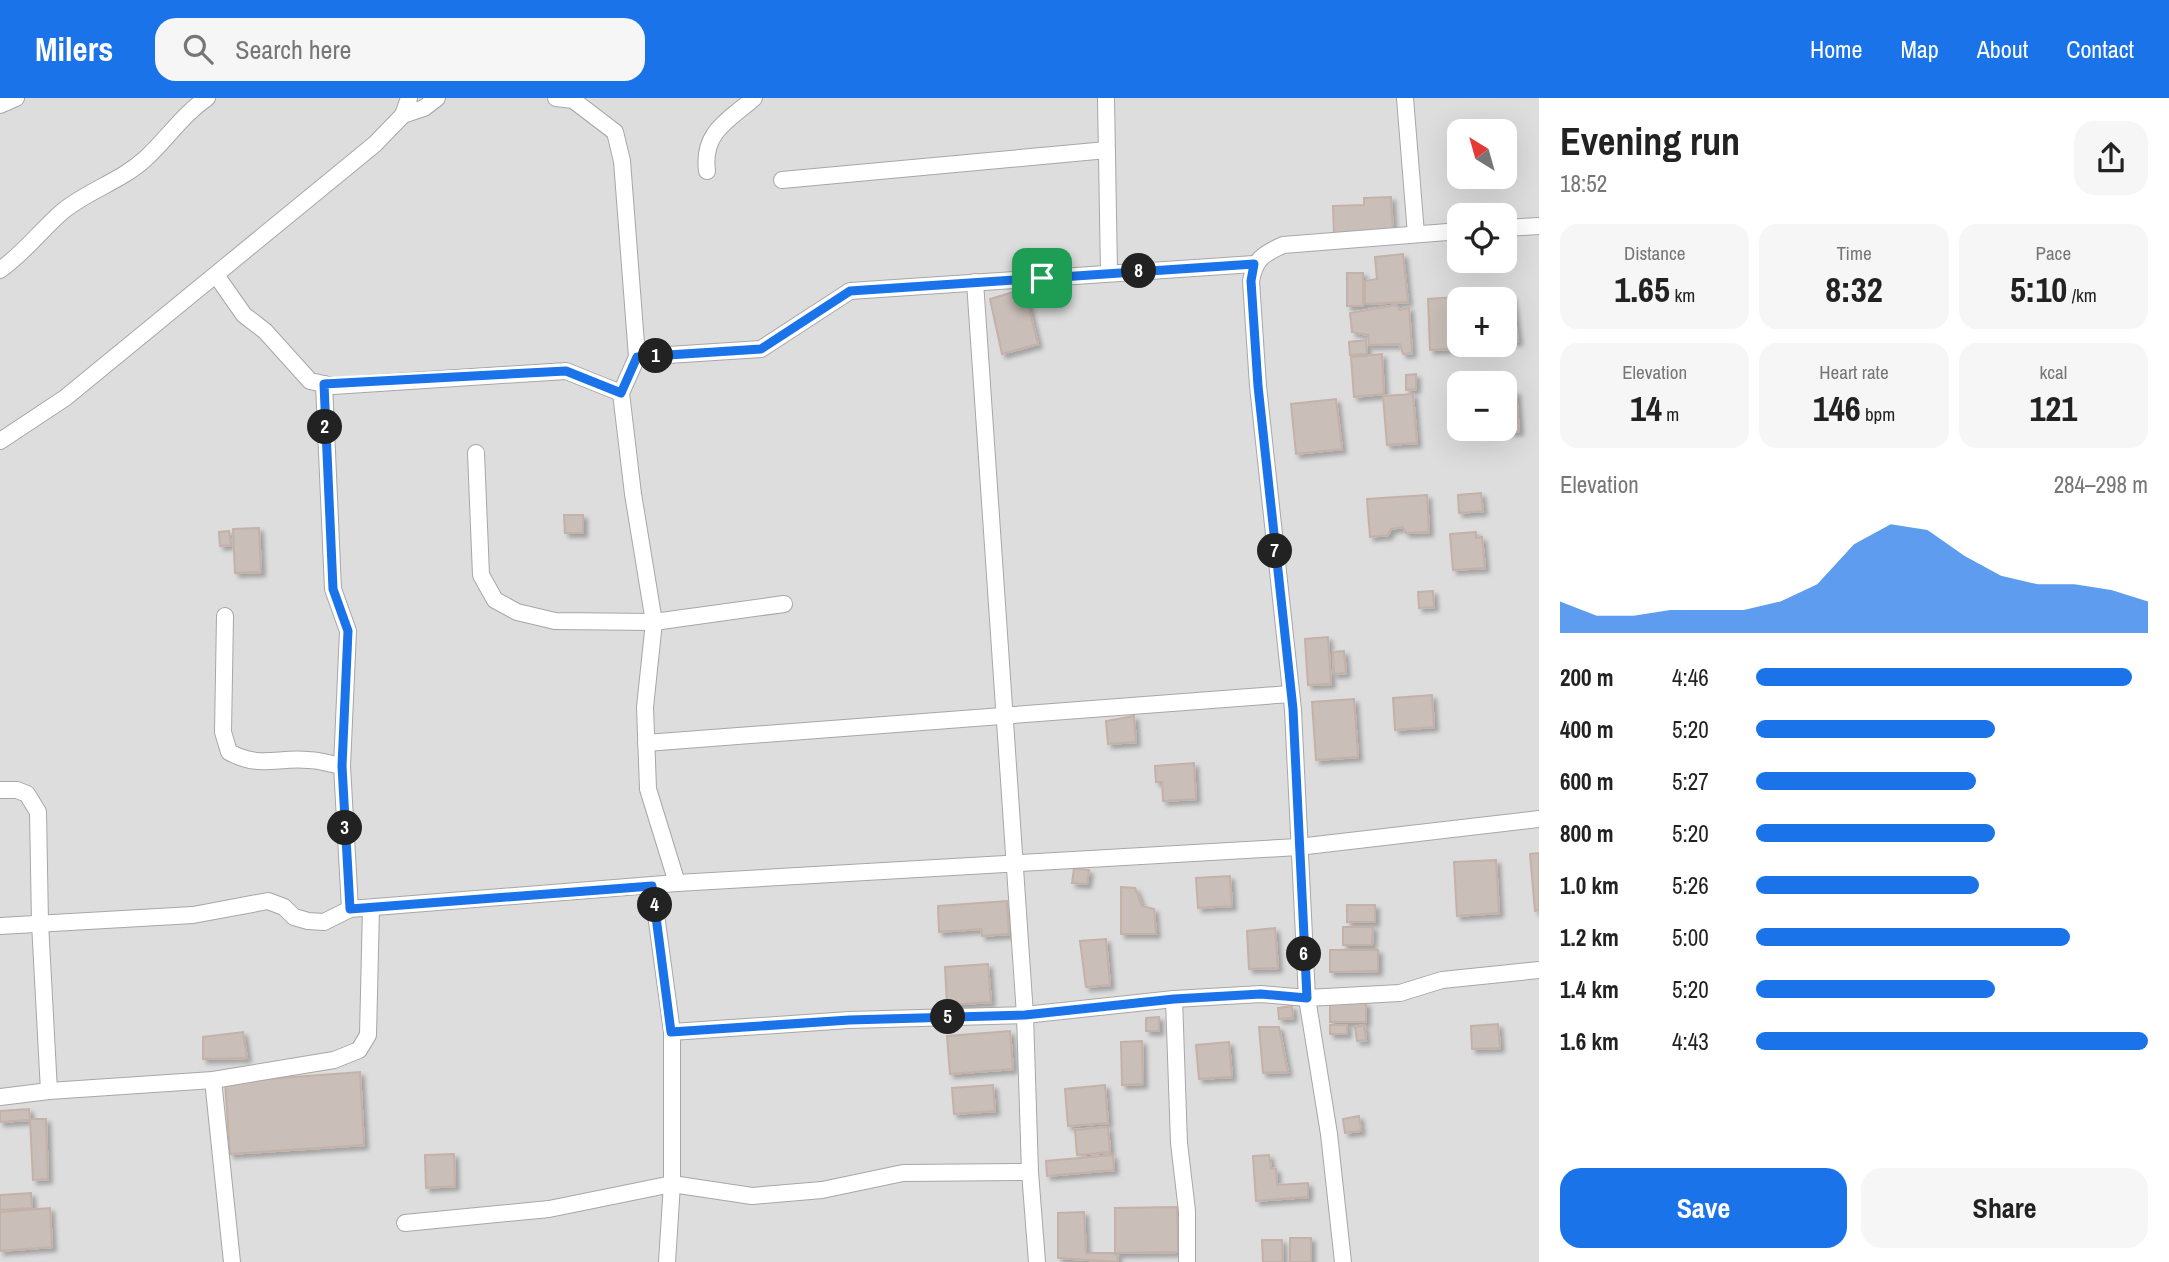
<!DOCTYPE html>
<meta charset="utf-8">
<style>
body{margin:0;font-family:"Archivo Narrow",sans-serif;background:#f6f6f6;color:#222;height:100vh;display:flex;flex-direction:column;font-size:26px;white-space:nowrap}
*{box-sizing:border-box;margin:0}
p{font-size:23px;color:#767676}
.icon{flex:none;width:38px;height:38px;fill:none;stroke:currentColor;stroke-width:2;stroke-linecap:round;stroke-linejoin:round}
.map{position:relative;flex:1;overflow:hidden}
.panel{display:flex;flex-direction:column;background:#fff;width:630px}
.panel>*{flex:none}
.needle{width:46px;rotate:323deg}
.fabs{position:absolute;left:1447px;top:21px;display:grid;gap:14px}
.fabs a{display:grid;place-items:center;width:70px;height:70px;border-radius:14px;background:#fff;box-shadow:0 7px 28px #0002;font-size:35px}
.pin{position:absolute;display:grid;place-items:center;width:60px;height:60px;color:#fff;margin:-30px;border-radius:14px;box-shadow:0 4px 10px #0006}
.km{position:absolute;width:35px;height:35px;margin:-18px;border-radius:50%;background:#222;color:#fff;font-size:19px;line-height:35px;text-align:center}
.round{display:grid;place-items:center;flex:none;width:74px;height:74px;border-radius:21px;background:#f6f6f6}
.overview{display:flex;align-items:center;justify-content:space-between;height:119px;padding:0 21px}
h1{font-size:38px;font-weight:700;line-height:52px}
.metrics{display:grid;grid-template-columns:repeat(3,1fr);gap:10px;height:119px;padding:7px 21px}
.metrics div{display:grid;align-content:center;border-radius:18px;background:#f6f6f6;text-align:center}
.metrics b{font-size:35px;font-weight:700}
.metrics small{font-size:19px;font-weight:400}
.metrics p{font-size:19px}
.chart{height:196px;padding:14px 21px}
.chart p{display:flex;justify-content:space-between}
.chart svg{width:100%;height:126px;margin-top:7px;fill:#1a73e8;opacity:.7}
.button{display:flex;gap:14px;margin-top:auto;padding:14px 21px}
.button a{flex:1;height:80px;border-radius:21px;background:#1a73e8;color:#fff;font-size:28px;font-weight:700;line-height:80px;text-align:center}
.button a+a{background:#f6f6f6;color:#222}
ul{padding:0 21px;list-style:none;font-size:23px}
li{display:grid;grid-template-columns:112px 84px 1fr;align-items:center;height:52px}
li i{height:18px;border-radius:9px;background:#1a73e8}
header{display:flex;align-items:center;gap:42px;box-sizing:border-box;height:98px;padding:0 35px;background:#1a73e8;color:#fff}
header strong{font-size:33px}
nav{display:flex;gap:38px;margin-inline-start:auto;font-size:24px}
.search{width:490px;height:63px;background:#f6f6f6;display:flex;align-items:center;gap:18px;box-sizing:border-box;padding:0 24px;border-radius:21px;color:#767676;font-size:26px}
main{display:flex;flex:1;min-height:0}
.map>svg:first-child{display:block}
.residential{fill:#dedddd;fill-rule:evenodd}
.building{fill:#c9beb8;stroke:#c4b1a7;stroke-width:2;filter:url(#shadow)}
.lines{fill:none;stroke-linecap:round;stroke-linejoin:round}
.street-casing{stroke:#a7a7a7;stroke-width:18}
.street{stroke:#fff;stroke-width:16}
.route-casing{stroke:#fff;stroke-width:14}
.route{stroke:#1a73e8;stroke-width:9}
</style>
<header>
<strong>Milers</strong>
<div class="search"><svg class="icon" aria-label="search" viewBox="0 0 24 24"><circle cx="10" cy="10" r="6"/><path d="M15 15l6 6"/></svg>Search here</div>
<nav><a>Home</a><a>Map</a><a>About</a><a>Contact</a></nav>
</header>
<main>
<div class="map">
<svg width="1539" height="1164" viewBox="0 0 1539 1164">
<defs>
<filter id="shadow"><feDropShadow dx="4" dy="4" stdDeviation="2" flood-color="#0004"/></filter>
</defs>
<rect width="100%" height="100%" fill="#f1ece6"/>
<path class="residential" d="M0,0h1539v1164h-1539zM1460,33h45v46h-45zM1460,117h45v46h-45zM1460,201h45v46h-45zM1460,285h45v46h-45z"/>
<g class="building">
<path d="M1391,99l2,36 -59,2 -1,-29 31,-1v-7z"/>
<path d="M1403,156l5,48 -43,2v-23l12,-2 -2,-22z"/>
<rect x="1347" y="175" width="16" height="33"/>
<path d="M1024,191l14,55 -36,10 -12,-55z"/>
<path d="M1470,198v3h-10v46h13v3l-43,2 -2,-51z"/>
<path d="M1512,198l6,45 -13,1v-43l-15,-2z"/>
<path d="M1396,207l4,5 9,-3 3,46 -9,1 -3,-10 -31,1 -1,-10 -16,-3 -2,-19z"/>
<path d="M1366,242l1,14 -17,1 -1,-13z"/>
<path d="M1382,256l2,40 -30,3 -3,-40z"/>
<path d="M1416,276v15l-10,1v-15z"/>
<path d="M1516,293l3,40 -34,2v-4h20v-37z"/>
<path d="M1413,296l4,49 -30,2 -4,-49z"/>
<path d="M1336,301l6,50 -46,5 -5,-50z"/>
<path d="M1481,395l2,18 -24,2 -1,-18z"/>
<path d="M1427,397l2,37 -23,1 -3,-6 -12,2 -3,6 -18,2 -3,-38z"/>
<path d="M564,417h19v18h-18z"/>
<path d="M259,430l2,44 -26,1 -2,-44z"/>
<path d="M229,433l2,14 -11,1 -1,-14z"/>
<path d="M1476,434v6l6,-1 3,31 -32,2 -3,-36z"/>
<path d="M1433,493l1,16 -15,1 -1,-16z"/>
<path d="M1328,539l3,47 -23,1 -3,-46z"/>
<path d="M1344,553l2,22 -12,1 -1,-22z"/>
<path d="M1432,597l2,32 -39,3 -2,-32z"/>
<path d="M1354,601l4,58 -42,3 -4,-58z"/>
<path d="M1134,618l2,26 -28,2 -2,-23z"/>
<path d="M1194,665l2,36 -33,2 -1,-19h-6l-1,-16z"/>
<path d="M1539,755v57l-4,1 -5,-57z"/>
<path d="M1496,762l3,53 -42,3 -3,-54z"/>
<path d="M1074,770l15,2 -2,14 -15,-1z"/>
<path d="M1230,778l2,30 -34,2 -2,-30z"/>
<path d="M1121,789l14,1 7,18 12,3 2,25h-35z"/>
<path d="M1007,803l2,33 -27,2 -1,-7 -42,3 -1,-26z"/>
<rect x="1347" y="807" width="28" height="17"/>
<path d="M1343,829h30l-1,18h-29z"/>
<path d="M1275,830l3,40 -29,1 -2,-38z"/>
<path d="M1106,841l4,46 -24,2 -6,-46z"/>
<path d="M1330,852h48v21l-48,1z"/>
<path d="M988,866l3,38 -44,3 -2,-38z"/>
<rect x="1330" y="905" width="36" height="19"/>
<path d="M1292,908l1,12 -14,1 -1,-11z"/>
<path d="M1159,919v14h-13v-13z"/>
<path d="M1498,926l2,24 -28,1 -1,-23z"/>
<rect x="1330" y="927" width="17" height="9"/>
<path d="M1364,927l2,15 -9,1 -2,-14z"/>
<path d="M1259,929h20l9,45 -25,1z"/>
<path d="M1010,933l3,38 -63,5 -3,-38z"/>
<path d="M243,934l4,26 -44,1v-22z"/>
<path d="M1142,943l1,43 -21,1 -1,-43z"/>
<path d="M1229,944l3,35 -33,2 -3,-34z"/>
<path d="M360,974l4,73 -134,9 -5,-72z"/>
<path d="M993,987l2,26 -41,3 -2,-26z"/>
<path d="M1105,987l3,38 -40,3 -3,-37z"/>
<path d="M29,1011l1,11 -30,2v-11z"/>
<path d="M1359,1018l2,15 -16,2 -2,-14z"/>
<path d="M30,1021h16l2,60 -15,1z"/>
<path d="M1108,1029l2,25 -33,3 -2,-25z"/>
<path d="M454,1056l1,32 -29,2 -1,-33z"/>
<path d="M1113,1057l1,15 -67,6 -1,-15z"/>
<path d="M1269,1057l2,13 5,1 1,16 31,-2v14l-52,4 -3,-45z"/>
<path d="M31,1095l1,15 -32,2v-15z"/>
<path d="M1177,1109l1,45 -63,1v-45z"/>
<path d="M50,1110l2,39 -52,4v-39z"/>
<path d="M1084,1114l2,41h27l4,2 1,7 -60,-4v-45z"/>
<rect x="1290" y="1140" width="21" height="24"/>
<path d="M1262,1142h20l1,22h-20z"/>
</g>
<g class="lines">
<g class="street-casing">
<g id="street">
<path d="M556,0l17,2 42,32 7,29 15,196"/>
<path d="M1106,0l3,175"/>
<path d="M1405,0l11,136"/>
<path d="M0,7l16,-7"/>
<path d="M403,17l21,-7 13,-10"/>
<path d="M707,73c-5,-39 21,-50 47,-73"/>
<path d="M782,82l325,-30"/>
<path d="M1505,130l34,-2"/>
<path d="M0,172c24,-17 41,-40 63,-59 26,-21 58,-30 82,-52 22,-20 37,-44 62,-61"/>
<path d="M216,177l28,40 21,16 45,50 23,5 233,-15 55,22"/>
<path d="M975,184l50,733 5,157 7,90"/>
<path d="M324,286l9,205 15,42 -6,135 8,143"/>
<path d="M0,343l65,-43 310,-254 28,-29 6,-17"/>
<path d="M476,355l5,122 14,25 22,12 38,9 99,1 130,-18"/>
<path d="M225,518l-2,116 6,20c31,17 48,5 79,8 11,0 23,4 34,6"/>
<path d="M646,645l644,-49"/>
<path d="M0,692h17l10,4 11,18 2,111 9,168 -49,6"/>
<path d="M677,785l-29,-94 -3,-82 9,-85 -21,-128 -12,-101 16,-36 124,-8 89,-58 404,-27"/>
<path d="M652,787l20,147"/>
<path d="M0,828l193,-11 75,-14 16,6 10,10 14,4 16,1 26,-13 327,-26 621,-36 241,-28"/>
<path d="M1174,901l5,144 8,68v51"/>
<path d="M213,982l19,182"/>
<path d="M49,993l164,-11 121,-20 25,-10 9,-15 3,-127"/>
<path d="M405,1125l144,-14 123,-25 80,12 70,-6 81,-17 127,-1"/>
<path d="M667,1164l5,-78v-152l177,-12 176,-5 149,-16 87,-5 46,4 -14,-288 -35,-324 -7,-105c4,-22 12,-27 32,-36l177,-14"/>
<path d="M1343,1164l-14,-128 -22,-136 93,-5 42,-13 97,-10"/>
</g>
</g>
<use href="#street" class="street"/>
</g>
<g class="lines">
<g class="route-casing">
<path id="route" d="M1254,166l-3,17 7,105 35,323 14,289 -46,-4 -87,5 -149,16 -176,5 -178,12 -19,-146 -302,23 -8,-143 6,-135 -15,-42 -9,-205 242,-13 55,22 16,-36 124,-8 89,-58z"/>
</g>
<use href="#route" class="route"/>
</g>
</svg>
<div class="fabs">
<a><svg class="needle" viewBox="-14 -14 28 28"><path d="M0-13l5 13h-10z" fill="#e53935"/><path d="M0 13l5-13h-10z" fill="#767676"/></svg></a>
<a><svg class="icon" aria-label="locate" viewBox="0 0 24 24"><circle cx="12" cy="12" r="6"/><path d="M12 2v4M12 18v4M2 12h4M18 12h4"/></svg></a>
<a>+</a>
<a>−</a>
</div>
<div class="pin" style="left:1042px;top:180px;background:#1e9e55"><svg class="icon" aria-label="arrive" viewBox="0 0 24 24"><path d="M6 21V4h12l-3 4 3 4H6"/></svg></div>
<b class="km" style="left:656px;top:258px">1</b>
<b class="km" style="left:325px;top:329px">2</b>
<b class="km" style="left:345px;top:730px">3</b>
<b class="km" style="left:655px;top:807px">4</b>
<b class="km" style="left:948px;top:919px">5</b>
<b class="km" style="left:1304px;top:856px">6</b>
<b class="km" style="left:1275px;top:453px">7</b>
<b class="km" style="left:1139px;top:173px">8</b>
</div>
<section class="panel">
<div class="overview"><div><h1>Evening run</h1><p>18:52</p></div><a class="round"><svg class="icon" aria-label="share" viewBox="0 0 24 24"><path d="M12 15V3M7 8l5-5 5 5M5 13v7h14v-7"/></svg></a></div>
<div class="metrics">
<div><p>Distance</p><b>1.65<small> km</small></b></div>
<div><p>Time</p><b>8:32</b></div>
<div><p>Pace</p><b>5:10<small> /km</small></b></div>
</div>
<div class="metrics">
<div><p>Elevation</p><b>14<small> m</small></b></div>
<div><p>Heart rate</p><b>146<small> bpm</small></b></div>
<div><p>kcal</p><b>121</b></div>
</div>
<div class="chart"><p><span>Elevation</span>284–298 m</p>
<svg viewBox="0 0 160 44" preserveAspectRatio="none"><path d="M0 44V33L10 38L20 38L30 36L40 36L50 36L60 33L70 27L80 13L90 6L100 8L110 17L120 24L130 27L140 27L150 29L160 33V44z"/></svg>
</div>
<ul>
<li><b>200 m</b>4:46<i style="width:96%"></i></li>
<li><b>400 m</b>5:20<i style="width:61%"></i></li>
<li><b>600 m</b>5:27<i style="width:56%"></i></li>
<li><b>800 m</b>5:20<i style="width:61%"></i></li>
<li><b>1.0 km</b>5:26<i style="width:57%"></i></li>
<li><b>1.2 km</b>5:00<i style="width:80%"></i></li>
<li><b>1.4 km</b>5:20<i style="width:61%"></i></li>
<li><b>1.6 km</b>4:43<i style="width:100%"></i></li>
</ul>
<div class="button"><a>Save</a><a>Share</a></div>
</section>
</main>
